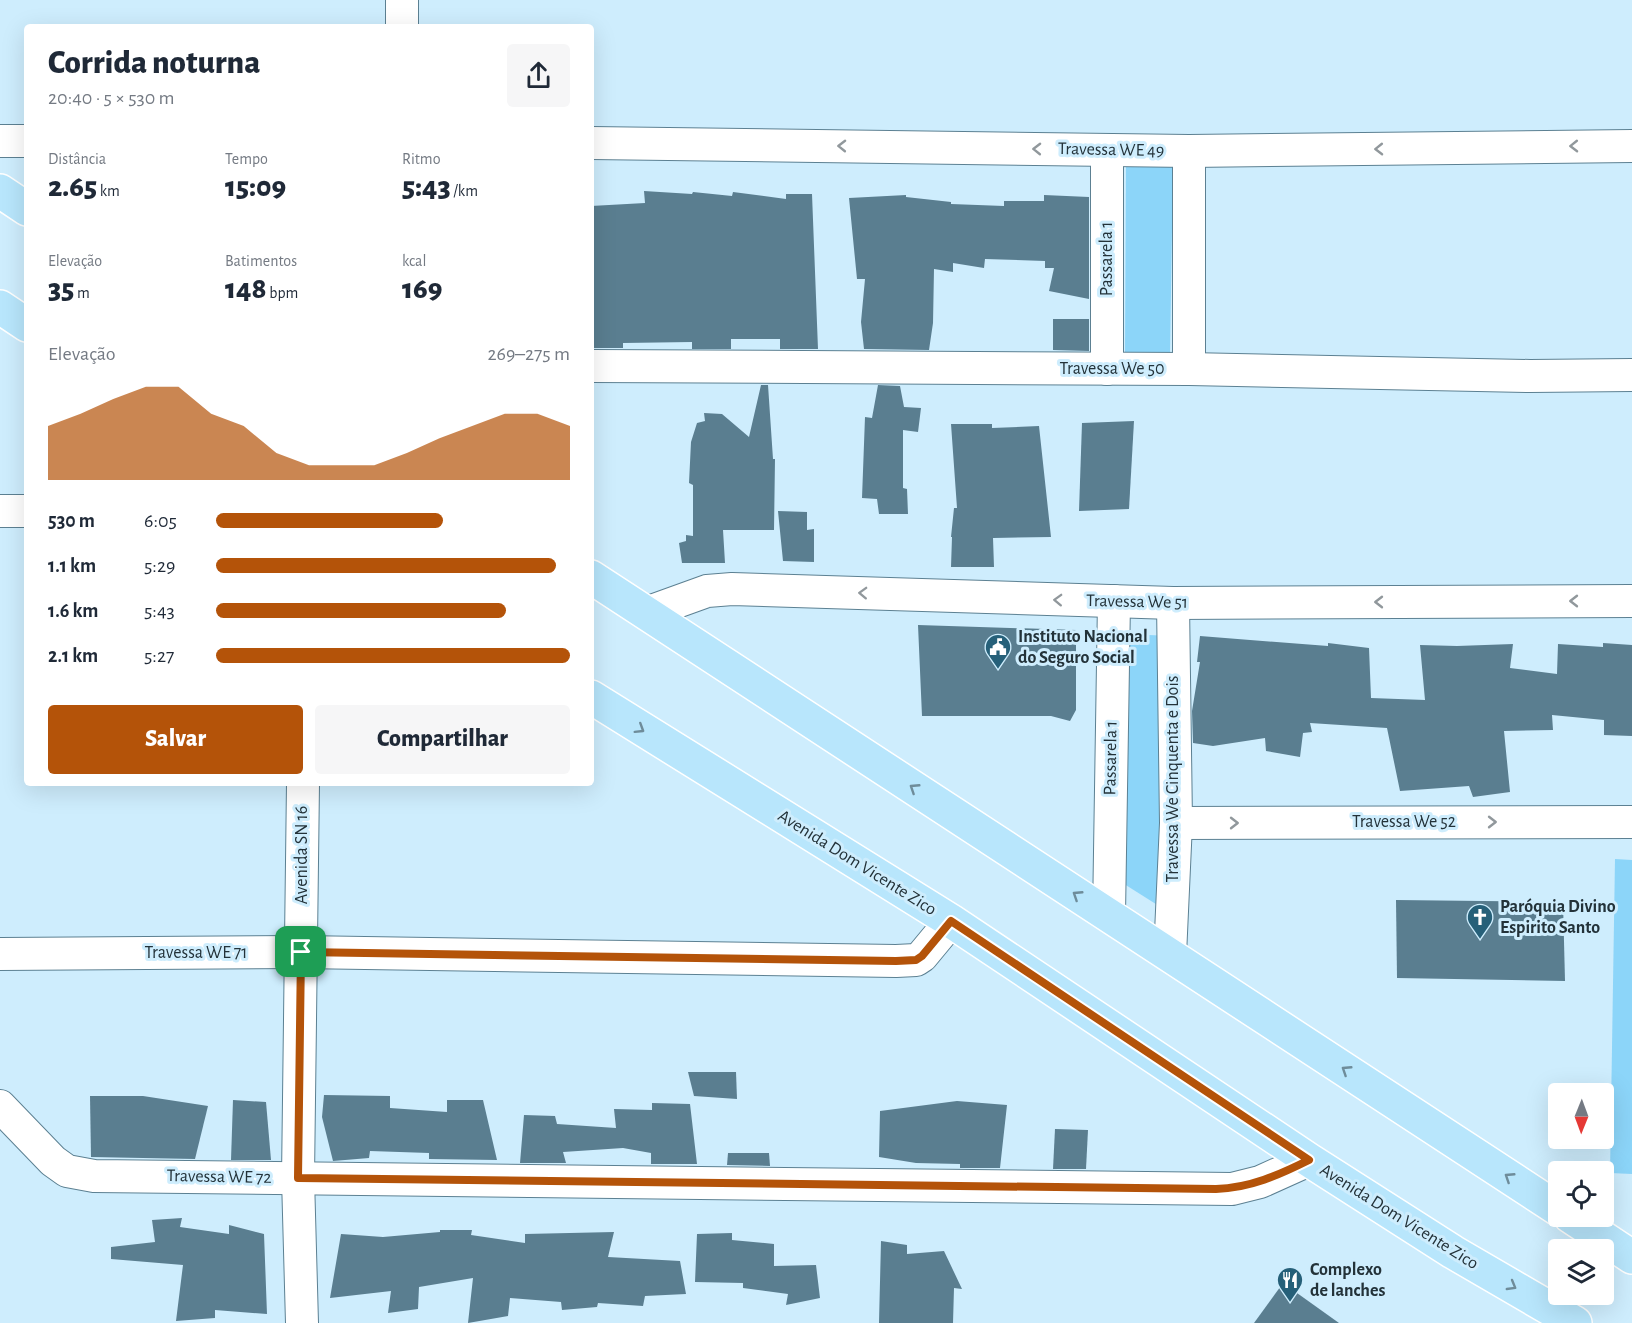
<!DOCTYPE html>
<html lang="pt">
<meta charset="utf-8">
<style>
body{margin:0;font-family:"Alegreya Sans",sans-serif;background:#f6f6f7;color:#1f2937;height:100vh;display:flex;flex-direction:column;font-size:22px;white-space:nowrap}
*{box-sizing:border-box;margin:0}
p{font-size:20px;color:#747a83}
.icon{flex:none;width:33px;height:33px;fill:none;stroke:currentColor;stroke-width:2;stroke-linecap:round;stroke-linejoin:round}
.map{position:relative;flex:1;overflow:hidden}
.side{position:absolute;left:24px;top:24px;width:570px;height:762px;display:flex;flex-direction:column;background:#fff;border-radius:6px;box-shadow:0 6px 24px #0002}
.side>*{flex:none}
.needle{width:39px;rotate:181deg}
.tools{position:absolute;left:1548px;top:1083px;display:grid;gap:12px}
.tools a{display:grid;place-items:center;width:66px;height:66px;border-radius:6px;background:#fff;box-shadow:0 6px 24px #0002;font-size:30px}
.pin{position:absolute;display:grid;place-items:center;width:51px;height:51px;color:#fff;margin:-26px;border-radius:12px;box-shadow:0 3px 9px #0006}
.round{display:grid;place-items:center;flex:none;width:63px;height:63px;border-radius:6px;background:#f6f6f7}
.summary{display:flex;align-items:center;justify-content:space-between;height:102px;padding:0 24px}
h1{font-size:33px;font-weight:800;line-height:45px}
.metrics{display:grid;grid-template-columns:repeat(3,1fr);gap:9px;height:102px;padding:6px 24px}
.metrics div{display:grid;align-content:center}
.metrics b{font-size:30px;font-weight:800}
.metrics small{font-size:16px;font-weight:400}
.metrics p{font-size:16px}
.chart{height:168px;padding:12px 24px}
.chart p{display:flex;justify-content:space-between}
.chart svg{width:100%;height:108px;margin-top:6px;fill:#b45309;opacity:.7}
.primary-button{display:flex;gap:12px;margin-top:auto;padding:12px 24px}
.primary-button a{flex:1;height:69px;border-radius:6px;background:#b45309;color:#fff;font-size:24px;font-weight:800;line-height:69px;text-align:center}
.primary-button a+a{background:#f6f6f7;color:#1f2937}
ul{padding:0 24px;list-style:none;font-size:20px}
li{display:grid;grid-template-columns:96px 72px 1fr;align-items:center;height:45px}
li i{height:15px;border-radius:8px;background:#b45309}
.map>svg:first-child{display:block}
.green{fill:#8cd5f9}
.building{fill:#5a7e90}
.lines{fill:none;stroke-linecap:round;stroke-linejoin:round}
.minor-casing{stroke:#5c8092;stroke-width:34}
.primary-casing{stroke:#fff;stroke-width:36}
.minor{stroke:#fff;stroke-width:32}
.primary{stroke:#b8e6fc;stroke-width:33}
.oneway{stroke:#91989c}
.oneway2{stroke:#6e8c9a}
.route-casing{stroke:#fff;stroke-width:12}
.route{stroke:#b45309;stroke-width:8}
.labels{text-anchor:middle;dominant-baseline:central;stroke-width:6;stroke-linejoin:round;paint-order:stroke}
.street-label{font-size:18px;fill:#233239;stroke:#ceedfd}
.poi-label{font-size:18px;font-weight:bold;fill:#233239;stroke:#ceedfd;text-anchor:start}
</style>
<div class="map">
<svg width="1632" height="1323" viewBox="0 0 1632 1323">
<rect width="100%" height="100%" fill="#ceedfd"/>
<g class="green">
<path d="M1126,163l47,1 -3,191 -45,1z"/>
<path d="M1127,634l44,2 -12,270 -38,-24z"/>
<path d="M1615,859l17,1v314l-22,-1z"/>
</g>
<g class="building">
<path d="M644,191l48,3 1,-2 39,4 1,-4 53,7v-5h26l6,155h-38v-10h-49v10h-39v-7l-69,1v5h-32v-142l54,-3z"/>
<path d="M906,195v2l45,5v2l53,2v-5h40v-6l45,2v102l-40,-8 5,-23h-9v-7l-60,-2 -1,9 -31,-5v9l-19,-3 -1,54 -4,27 -65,-1 -3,-27 4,-43h-8l-8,-81z"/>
<path d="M1053,319h36v32l-36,-1z"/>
<path d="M761,385h7l5,74h2l-1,71h-51l2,33h-43l-3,-20 7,-2v-6l7,1v-51l-4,-2 2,-41 6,-19 8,-2 -1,-8 18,1 27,23z"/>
<path d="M878,385l22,1 4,21 17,1 -3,24 -15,-2v58l4,1 1,25h-29l-2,-15 -15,-1 3,-81 7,1z"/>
<path d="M1134,421l-5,88 -50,2 3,-88z"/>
<path d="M951,424h41v4l47,-2 12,111 -58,1 1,29h-43l1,-30h-1l3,-29h3z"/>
<path d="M778,511l29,1v18l7,-1v33l-31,-1z"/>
<path d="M918,625l158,5v80l-6,11 -19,-5h-129z"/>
<path d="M1200,636l128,10v-3l41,5 2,50 54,2 -5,-55 37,1 56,-2 -3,24 47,6 1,-30 45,3v-4l29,2v91l-28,-1v-15l-52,-5 1,15 -49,1 6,61 -37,5 -4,-11 -69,5 -13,-63 -77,-5 2,9 -9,1 -3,24 -34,-6 -1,-13 -52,8 -20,-3 -1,-32 8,-49h-3z"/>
<path d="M1396,900l167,2 2,79 -168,-3z"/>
<path d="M688,1072h48l1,27 -43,-3z"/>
<path d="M324,1095l66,1v12l57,4v-12h36l14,60 -68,-1v-6l-59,-2 -1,7 -36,3 -11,-44z"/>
<path d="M90,1096h53l65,10 -13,53 -104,-2z"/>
<path d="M233,1100l33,2 5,58h-40z"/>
<path d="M957,1101l50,4 -7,63h-40v-4l-44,-1 -37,-6 1,-46z"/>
<path d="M652,1103l38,1 7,60h-46v-11l-28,-5 -60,4 3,11h-46l4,-48 31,1 2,8 59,4 -2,-19 38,1z"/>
<path d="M1055,1129l33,1 -2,39h-33z"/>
<path d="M728,1153h41l1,13 -43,-1z"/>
<path d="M182,1218l-2,9 49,7v-9l35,9 3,80 -52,-4v8l-39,3 7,-56 -72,-6v-12l44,-5 -3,-22z"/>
<path d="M440,1230h32l-1,5 54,8v-9l89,-2 -6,25 72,4 6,33 -41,2 -2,10 -45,-3 -1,4 -35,3 -1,-8 -51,-4 -2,18 -40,7 5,-45 -54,9 -1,22 -30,4 3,-22 -61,7 11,-64 42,3 57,-5z"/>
<path d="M732,1233v7l42,4v22l42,-1 4,33 -34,7 2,-11 -45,-6v-5l-48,-1 2,-48z"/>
<path d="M881,1241l26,4v9l37,-3 18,38 -8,-1 -1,35h-74z"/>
<path d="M1283,1283l56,40h-85z"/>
</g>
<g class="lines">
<g class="minor-casing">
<g id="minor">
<path d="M402,27v-27"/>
<path d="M0,141h27"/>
<path d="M591,143l598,8 443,-5"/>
<path d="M591,366l598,3 341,7 102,-1"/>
<path d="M1107,369v-219"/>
<path d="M1189,369v-218"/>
<path d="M0,511h27"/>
<path d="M646,613l61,-22 25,-2 441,14 459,-2"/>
<path d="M1176,823l456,-1"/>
<path d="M1109,915l5,-314"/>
<path d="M0,954l301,-2 595,9 20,-1 6,-4 29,-35"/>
<path d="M1170,955l6,-132 -3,-220"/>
<path d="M0,1106l53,55 14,10 27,5 1138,13 28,-7 49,-22"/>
<path d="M302,1323l-4,-145 5,-395"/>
</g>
</g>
<g class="primary-casing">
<g id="primary">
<path d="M0,191l27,18"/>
<path d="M0,307l27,18"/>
<path d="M591,577l967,632"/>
<path d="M591,697l360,224 358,239 144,92 122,71"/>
<path d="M1570,1216l62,41"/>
</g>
</g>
<use href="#minor" class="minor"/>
<use href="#primary" class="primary"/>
</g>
<defs><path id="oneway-chevron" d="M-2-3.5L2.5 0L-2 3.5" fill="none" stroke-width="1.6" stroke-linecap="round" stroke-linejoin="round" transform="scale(1.5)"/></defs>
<g class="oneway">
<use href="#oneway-chevron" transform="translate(842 146) rotate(-179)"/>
<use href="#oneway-chevron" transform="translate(1574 146) rotate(179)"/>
<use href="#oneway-chevron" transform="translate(1037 149) rotate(-179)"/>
<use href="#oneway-chevron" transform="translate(1379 149) rotate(179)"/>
<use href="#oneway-chevron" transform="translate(863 593) rotate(-178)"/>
<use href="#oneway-chevron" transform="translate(1058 600) rotate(-178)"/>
<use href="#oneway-chevron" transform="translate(1574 601) rotate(180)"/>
<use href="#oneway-chevron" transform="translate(1379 602) rotate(180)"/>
<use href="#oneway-chevron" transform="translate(1492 822)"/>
<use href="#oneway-chevron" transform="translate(1234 823)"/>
</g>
<g class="oneway2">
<use href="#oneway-chevron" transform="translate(640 729) rotate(32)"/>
<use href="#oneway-chevron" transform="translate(914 788) rotate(-147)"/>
<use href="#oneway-chevron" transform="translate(1077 895) rotate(-147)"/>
<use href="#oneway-chevron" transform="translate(1346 1070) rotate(-147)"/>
<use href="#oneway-chevron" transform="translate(1509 1177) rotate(-147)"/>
<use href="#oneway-chevron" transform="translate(1512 1286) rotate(30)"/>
</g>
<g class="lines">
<g class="route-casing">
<path id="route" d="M951,921l358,239c-30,15 -59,28 -93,29l-918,-11 3,-226 595,9 20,-1 6,-4z"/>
</g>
<use href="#route" class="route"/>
</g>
<defs>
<g id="civic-pin" transform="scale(1.35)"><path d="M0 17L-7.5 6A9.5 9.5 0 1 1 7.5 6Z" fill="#266079" stroke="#ceedfd"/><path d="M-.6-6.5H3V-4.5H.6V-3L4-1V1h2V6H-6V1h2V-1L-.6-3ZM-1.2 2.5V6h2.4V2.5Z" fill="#fff"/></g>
<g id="church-pin" transform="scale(1.35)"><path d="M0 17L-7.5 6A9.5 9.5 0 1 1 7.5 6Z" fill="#266079" stroke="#ceedfd"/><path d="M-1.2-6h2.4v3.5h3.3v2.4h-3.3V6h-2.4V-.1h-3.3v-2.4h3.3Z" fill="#fff"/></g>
<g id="restaurant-pin" transform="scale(1.35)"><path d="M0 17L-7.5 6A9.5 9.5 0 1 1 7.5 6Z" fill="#266079" stroke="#ceedfd"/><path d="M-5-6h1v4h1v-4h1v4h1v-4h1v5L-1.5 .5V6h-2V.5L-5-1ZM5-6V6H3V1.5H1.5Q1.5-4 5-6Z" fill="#fff"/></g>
</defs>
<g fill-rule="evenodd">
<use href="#civic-pin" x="998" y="647"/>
<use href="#church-pin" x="1480" y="917"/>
<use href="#restaurant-pin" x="1290" y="1280"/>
</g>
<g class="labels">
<g class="street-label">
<text transform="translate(1111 150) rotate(1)">Travessa WE 49</text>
<text transform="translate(1107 259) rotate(-90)">Passarela 1</text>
<text x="1112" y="369">Travessa We 50</text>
<text transform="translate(1137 602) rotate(1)">Travessa We 51</text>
<text transform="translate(1111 758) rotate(-89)">Passarela 1</text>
<text transform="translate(1173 779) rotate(-90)">Travessa We Cinquenta e Dois</text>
<text x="1404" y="822">Travessa We 52</text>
<text transform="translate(302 855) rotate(-90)">Avenida SN 16</text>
<text transform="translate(857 863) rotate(32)">Avenida Dom Vicente Zico</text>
<text x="196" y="953">Travessa WE 71</text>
<text transform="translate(219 1177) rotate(1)">Travessa WE 72</text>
<text transform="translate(1399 1217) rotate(32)">Avenida Dom Vicente Zico</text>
</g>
<g class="poi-label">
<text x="1018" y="637">Instituto Nacional<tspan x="1018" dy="21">do Seguro Social</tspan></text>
<text x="1500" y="907">Paróquia Divino<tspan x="1500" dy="21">Espirito Santo</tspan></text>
<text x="1310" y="1270">Complexo<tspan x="1310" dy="21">de lanches</tspan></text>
</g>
</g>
</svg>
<div class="tools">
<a><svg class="needle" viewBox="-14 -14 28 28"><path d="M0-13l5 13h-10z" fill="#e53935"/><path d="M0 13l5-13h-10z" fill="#747a83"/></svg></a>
<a><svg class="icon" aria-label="locate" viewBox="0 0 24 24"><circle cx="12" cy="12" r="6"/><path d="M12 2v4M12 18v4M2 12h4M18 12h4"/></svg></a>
<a><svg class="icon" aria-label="layers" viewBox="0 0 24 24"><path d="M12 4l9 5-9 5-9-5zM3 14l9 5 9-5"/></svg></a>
</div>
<div class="pin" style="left:301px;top:952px;background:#1e9e55"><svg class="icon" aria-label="arrive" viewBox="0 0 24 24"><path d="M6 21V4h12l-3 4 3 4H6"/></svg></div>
<section class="side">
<div class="summary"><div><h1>Corrida noturna</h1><p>20:40 · 5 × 530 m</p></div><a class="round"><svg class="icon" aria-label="share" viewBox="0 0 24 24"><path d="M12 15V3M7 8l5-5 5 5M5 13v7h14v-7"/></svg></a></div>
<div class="metrics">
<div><p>Distância</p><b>2.65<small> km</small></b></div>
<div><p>Tempo</p><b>15:09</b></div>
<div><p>Ritmo</p><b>5:43<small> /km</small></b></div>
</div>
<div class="metrics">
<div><p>Elevação</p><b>35<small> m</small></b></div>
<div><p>Batimentos</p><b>148<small> bpm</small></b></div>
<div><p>kcal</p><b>169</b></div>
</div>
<div class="chart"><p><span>Elevação</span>269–275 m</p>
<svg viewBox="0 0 160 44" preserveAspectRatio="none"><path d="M0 44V22L10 17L20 11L30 6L40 6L50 17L60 22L70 33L80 38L90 38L100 38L110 33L120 27L130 22L140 17L150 17L160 22V44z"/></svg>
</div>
<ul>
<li><b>530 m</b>6:05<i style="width:64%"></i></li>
<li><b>1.1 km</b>5:29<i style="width:96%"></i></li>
<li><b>1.6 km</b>5:43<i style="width:82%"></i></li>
<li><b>2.1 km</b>5:27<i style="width:100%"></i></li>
</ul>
<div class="primary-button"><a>Salvar</a><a>Compartilhar</a></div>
</section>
</div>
